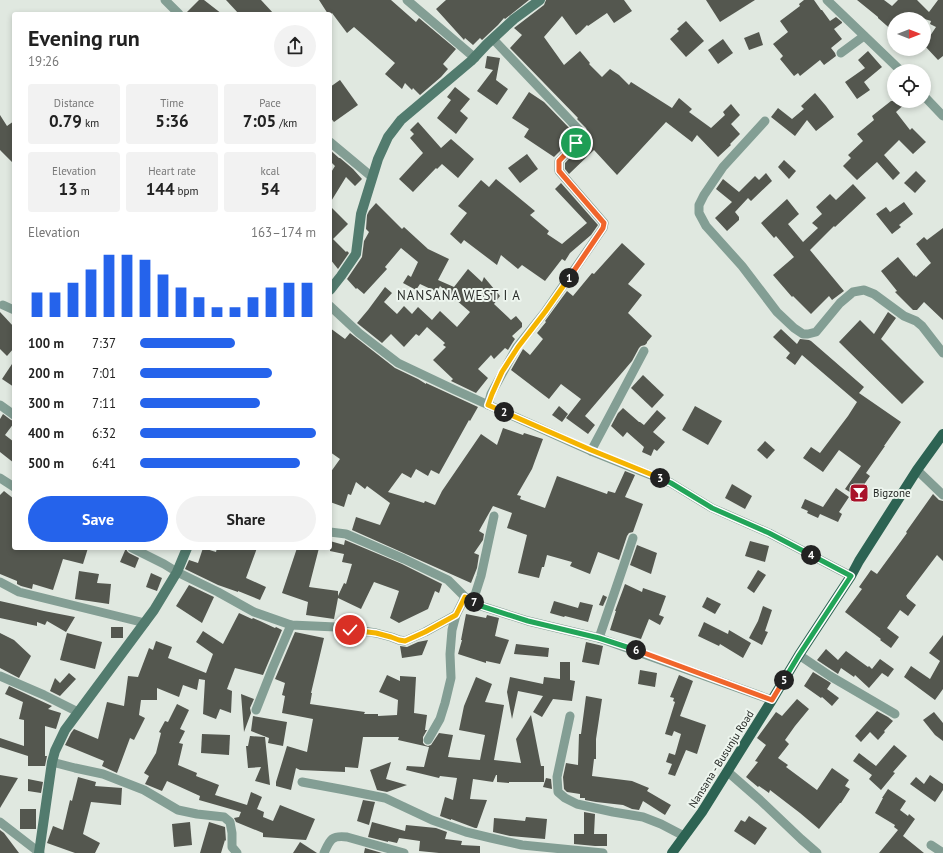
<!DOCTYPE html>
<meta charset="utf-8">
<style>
body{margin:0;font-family:"PT Sans",sans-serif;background:#f2f2f2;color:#222;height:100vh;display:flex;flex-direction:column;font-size:15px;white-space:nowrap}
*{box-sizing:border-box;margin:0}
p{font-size:13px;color:#767676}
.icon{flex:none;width:22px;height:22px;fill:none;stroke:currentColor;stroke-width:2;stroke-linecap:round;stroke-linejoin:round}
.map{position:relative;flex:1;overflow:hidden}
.drawer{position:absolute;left:12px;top:12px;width:320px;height:538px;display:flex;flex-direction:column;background:#fff;border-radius:4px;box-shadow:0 2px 6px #0003}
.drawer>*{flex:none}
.needle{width:26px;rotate:90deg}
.buttons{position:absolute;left:887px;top:12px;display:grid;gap:8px}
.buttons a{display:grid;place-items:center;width:44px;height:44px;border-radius:50%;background:#fff;box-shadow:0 2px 6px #0003;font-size:20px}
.pin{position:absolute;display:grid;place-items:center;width:34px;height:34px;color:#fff;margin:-17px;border:2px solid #fff;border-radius:50%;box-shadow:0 1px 4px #0007}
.km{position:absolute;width:20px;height:20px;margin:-10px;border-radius:50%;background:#222;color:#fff;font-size:11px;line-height:20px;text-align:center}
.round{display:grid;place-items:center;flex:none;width:42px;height:42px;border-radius:21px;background:#f2f2f2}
.headline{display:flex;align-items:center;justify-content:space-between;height:68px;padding:0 16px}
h1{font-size:22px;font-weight:800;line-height:30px}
.figures{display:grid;grid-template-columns:repeat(3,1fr);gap:6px;height:68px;padding:4px 16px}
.figures div{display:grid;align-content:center;border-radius:4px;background:#f2f2f2;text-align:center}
.figures b{font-size:17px;font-weight:800}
.figures small{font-size:11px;font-weight:400}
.figures p{font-size:11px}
.chart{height:112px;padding:8px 16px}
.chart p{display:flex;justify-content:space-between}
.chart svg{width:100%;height:72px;margin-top:4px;stroke:#2563eb;stroke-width:6}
.button{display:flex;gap:8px;margin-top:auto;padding:8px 16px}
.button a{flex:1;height:46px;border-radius:24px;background:#2563eb;color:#fff;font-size:16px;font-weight:800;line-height:46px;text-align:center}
.button a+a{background:#f2f2f2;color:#222}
ul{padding:0 16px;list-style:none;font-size:13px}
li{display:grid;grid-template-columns:64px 48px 1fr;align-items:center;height:30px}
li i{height:10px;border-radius:5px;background:#2563eb}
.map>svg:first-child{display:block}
.building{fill:#54574f}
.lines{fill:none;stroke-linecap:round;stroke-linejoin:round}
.street{stroke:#839e94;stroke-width:9}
.secondary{stroke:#527b6e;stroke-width:10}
.primary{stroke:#2d6353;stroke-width:10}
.split-1-casing{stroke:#fff;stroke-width:8}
.split-2-casing{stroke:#fff;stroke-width:8}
.split-3-casing{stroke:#fff;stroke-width:8}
.split-4-casing{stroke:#fff;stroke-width:8}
.split-5-casing{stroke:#fff;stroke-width:8}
.split-6-casing{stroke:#fff;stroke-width:8}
.split-7-casing{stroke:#fff;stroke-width:8}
.split-8-casing{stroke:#fff;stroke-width:8}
.split-1{stroke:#f0652b;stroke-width:5}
.split-2{stroke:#f5b400;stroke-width:5}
.split-3{stroke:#f5b400;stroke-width:5}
.split-4{stroke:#22a559;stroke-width:5}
.split-5{stroke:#22a559;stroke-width:5}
.split-6{stroke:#f0652b;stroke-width:5}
.split-7{stroke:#22a559;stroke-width:5}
.split-8{stroke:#f5b400;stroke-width:5}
.labels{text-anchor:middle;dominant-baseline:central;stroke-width:4;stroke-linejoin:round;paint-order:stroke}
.poi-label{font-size:11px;fill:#262926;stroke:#edf5ee;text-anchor:start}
.street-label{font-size:11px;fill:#262926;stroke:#edf5ee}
.quarter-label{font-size:13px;letter-spacing:1px;fill:#262926;stroke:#edf5ee}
</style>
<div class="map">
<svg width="943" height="853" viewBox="0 0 943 853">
<rect width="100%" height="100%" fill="#e0e8e0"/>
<g class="building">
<path d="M199,0h5l18,14h-37z"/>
<path d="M226,0h35l13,14h-35z"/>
<path d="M319,0h72l25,22 3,-4 37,31 -13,15 5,5 -7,8 -21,18 -7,-7 -1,2 -7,-7 -3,6 -17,-15 10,-11 -41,-36 -7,6 -15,-20 -2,2 -2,-1z"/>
<path d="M446,0h83l-24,19 -1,-1 -6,7 -16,15 -2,-2 -7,7 -8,-7 -1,2 -28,-31z"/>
<path d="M546,0h78l8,11 -18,12 -7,-10 -19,13 -1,-1 -7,7 -4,3 -14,-19 -18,21 20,28 16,-14 10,12 -1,1 13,13 8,-8 9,6 10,10 2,-3 41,26 7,-10 13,11 -3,3 22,16 14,-13 -2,-3 8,-8 9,11 -9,9 9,10 -10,10 1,1 -13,12 -21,-22 -5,7 -26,-20 -49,53 -23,-25 -25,24 -4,-5v-6l22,-23 2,-4 -1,-3 -2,-5 -9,-9 1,-1 -68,-70 12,-13 -8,-7 30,-23z"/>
<path d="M706,0h49l-35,22z"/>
<path d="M804,0h10l7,10h1l8,11 6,-4 6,5v1l-8,6 8,10 -11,9 4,5 1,3 -12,9 -4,-5 -20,16 -2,-3 -4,3 -14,-17 3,-3 -10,-12 15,-12 -8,-11 20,-15 -1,-2z"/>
<path d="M857,0h27l8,6 6,-6h19l12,12 9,-12h5v56l-5,4 -14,-15 12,-18 -6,-3 1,-3 -19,-6 -4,4h-14v13l-16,-14v-1z"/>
<path d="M686,21l18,20 -18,16 -16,-18 9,-8 -2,-2z"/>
<path d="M759,32l4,13 -14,5 -5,-12z"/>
<path d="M723,39l10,14 -15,11 -10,-14z"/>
<path d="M868,51l14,16 -18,15 6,8 -13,9 -12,-17 20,-14 -7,-8z"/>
<path d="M487,56l13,2 -4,22 12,9 -11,16 -20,-14 16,-21 -8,-2z"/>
<path d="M340,80l18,25 -24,17 -4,-5v-30z"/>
<path d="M455,87l15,12 -10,12 8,7 -12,16 -19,-16 14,-18 -4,-3z"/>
<path d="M529,92l15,10 32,33 -22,22 -30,-20 5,-8 -17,-11z"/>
<path d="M815,93l11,13 8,11 -18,14 -9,-11 -12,16 -24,-19 7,-9 14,11 12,-10 -3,-3z"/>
<path d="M891,101h17l-12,11 14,18 2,-2 14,14 -13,12 -14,-14 -15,15 16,18 -7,7 -16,-18 -20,18 -14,-14 8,-8 -3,-3 15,-14 -6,-7 17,-14 -2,-4z"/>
<path d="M0,115l7,11 7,-5v43l-14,-14z"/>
<path d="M418,122l23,26 10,-9 23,20 -16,19 -16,-14 -5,5 -1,-1 -23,24 -14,-13 24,-26 -13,-15 4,-4 -4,-4z"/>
<path d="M330,150l9,8h1l13,11 9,10 -7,7 -9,-9 -16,26v-29l5,-8 -5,-5z"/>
<path d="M527,154l11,15 -18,14 -12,-15z"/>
<path d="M784,160l12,11 -7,8 -11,-12z"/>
<path d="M916,171l10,10 -11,12 -11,-10z"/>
<path d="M766,173l6,8 -21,20 -3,-3 -13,14 4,5v3l-12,11 -12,-13 17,-16 -16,-13 7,-10 16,13 16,-16 4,4z"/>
<path d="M496,179l39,32 -5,4 19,16 -2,3 15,10 25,-21 -32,-34 6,-6 37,42 -7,10 -21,18 -5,8 -3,-2 -17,22 -23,-16 -4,4 -17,-14 -4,10 -33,-25 -3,4 -11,-10 17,-21 -9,-7 23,-26 8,7z"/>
<path d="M853,184l13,14 -31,29 -1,-1 -24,24 34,41 -12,9 -3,-4 -18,18 -18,-18 -1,1 -19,-22 21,-18 -18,-21 -2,2 -13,-15 26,-24 12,15 -11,10 15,18 15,-14 -6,-5 10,-9 -6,-7 14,-13 6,6z"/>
<path d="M904,202l9,12 -14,11 2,2 -9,7 -16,-20 10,-7 4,5z"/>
<path d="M376,203l26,26 2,-2 24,22 21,10 -11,21 16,7 14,-18 14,13 2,-5 16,19 -6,8 17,16 5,-4 6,7v4l-10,9 3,3 -2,3 -5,8 -3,-2 -11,11 -3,-4 -13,14 10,9 -12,15 -25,-12 2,-2 -20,-19 13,-13 -3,-2 2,-2 -18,-16 -8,9 -3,-2 -12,13 -13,-13 -9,9 -25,-20 11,-13 17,-23 7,6 -8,9 13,12 7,-8 8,8 6,-7 14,13 8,-9 17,16 13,-15 -30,-26 -3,6 -17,-8 -4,6 -13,-7 5,-8 3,2 7,-15 -17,-14 -16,19 2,2 -23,25 -7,-6 -1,1 -9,-10 15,-22 2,-16 5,-9 -3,-3 1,-14 2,-4z"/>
<path d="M330,206l18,18 -15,15 13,13 1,-1 2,2 -11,16 -8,-10z"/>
<path d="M943,228v92l-19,-18 -7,8h-4l-18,-18 2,-1 -16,-20 17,-14 16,19v-1l2,2 15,-14 -15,-19 8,-7 3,3z"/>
<path d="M622,243l23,21 -17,20 14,11 -14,18 24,23 -5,6v1l-2,2 -4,1 -2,2 -7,13 -47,55 10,9 -7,9 -22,-16 15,-19 -20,-15 -12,15 -38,-29 12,-21 7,6 13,-16 -6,-6 9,-11 -1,-1 22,-30 6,5 19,-23 2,1z"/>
<path d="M0,312l14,15v21l-7,8 -7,-7z"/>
<path d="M888,312l8,6 -15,21 43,43 -22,22 -63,-62 21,-22 14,14z"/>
<path d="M330,328l15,11 5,-6 45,35 23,11 8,5v-1l52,24 -8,14 -1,-1 -30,54 -8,-4 -3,6 -12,-7 -5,9 -9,-5 -14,19 36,11 1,-2 10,4 7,-14 39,-57 16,11 6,-17 20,7 1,-2 19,6 -11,30 -15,26 4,1 -1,3 25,9 12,-32 50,18 1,-3 7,2 10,-22 10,4 -10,22 18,7 -10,28 -4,1 -2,3 -8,24 -21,-8 -8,22 -20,-8 2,-4 -25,-7 -3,12h-2l-3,11 -21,-5 9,-38 -20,-7 5,-15 -19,-7 -14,25 5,3 -1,6 -9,13 5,2 -2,13 -6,15 -119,-53 4,-13 24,8 10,-22 -23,-17 -2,3 -9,-7 -5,13 -3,-1 -4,13 -14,-5v-29l10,-14 -10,-7z"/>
<path d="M781,329l16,15 3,-5 9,1 2,1 53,46 -5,6 42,29 -17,24h1l-19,27 4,3 -14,20 -11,-7 16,-23 -22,-16 -16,22 -20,-14 8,-11 9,6 28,-37 9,-14 -55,-47 -7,10 -9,-7 4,-5 -17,-16z"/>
<path d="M14,361v26l-12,-8z"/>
<path d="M643,375l21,20 -12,13 -21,-20z"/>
<path d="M559,406l9,8 -6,8 -10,-7z"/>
<path d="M695,406l27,15 -14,24 -26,-15z"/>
<path d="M623,408l16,14h1l4,3 13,-15 9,8 -13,14 12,10 -8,9 -3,-2 -3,7 -9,-4 2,-5 -17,-15 -4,5 -12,-11 7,-13z"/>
<path d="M3,414l8,6 3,1v2l-9,12 9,7v21l-14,-11v-33z"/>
<path d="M765,441l10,9 -8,9 -10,-9z"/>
<path d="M732,484l20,12 -7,13 -20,-11z"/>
<path d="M836,488l13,9 -10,15 3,2 -4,8 -18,-8 -2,4 -11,-5 1,-2 -7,-3 4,-9 18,8z"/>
<path d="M4,491l10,8v49h74l-5,16 -20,-5 -10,31 -20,-6 -1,5 -11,-3 -4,-2v-3l-17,-7v-79z"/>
<path d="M933,494l6,6 4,1v60l-6,-6 -31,41 1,1v1l9,7 -8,11 -8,-6 -13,18 12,9 -8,11 -11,-8 1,-1 -36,-27 17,-23 -3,-2 12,-17 6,4 30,-41 -1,-1z"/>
<path d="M345,540l57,24 40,20 -3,9 -4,-2 -7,18 -29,14 -9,-5 9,-27 -25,-9 -13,27 -23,-11 -4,21 -28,-4 2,-13 -26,-9 15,-45h22l-10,39 29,4v5l6,-13 2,1 6,-20 -10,-2 2,-8 -14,-3v-10l14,4z"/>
<path d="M750,541l19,5 -4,16 -20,-6z"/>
<path d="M637,545l20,8 -6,21 -21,-9z"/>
<path d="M126,548l1,3 2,2 10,5 -4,10 -15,-6z"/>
<path d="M203,548l13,4 1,-4h40l-11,30 20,9 -6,13 -22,-9v1l-20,-7 -33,-16 4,-9 9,3z"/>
<path d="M758,570l8,5 -12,18 -7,-5z"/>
<path d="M79,571l20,3 -2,9 14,1 -2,20 -34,-5z"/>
<path d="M151,573l11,5 -5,13 -11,-4z"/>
<path d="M625,584l17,8 1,-4 23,8 -7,19 5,2 -4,8 -11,-6 -8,20 -31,-9 6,-19h-1z"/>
<path d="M189,585l25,12 -12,26 -26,-17z"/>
<path d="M603,595l4,2 -4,9 -4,-1z"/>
<path d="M707,597l14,7 -6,10 -13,-7z"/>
<path d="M0,601l44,10 31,6 -9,15 -19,-11 -2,4 -8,-3v4l-37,-8z"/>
<path d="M554,601l24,7 2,-6 13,3 -5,17 -23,-6 -1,1 -14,-4z"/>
<path d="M763,606l9,4 -7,21 3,1 -6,13 -13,-7 9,-17z"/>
<path d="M239,613l13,6 1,-1 7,3 15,7 1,-1 6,3 -19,45 -28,-7 -8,21 5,2 -1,22 -11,-4 -4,10 -13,-5 2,-34 -6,-1 -2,11 -14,-5 -4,12 -22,-9v12h-16l-2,15 6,3 -11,22 -4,-2 -13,35 -15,-7 2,-5 -39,-16 6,-12 3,-4 24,10 9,-37 17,4 4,-30 10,1 11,-29 4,2 3,-9 16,6 -4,11 38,15 7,-19 -17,-12 7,-11 20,13z"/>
<path d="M466,614l20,4 1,-3 12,3 -4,18 14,4 -9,24 -14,-3v2l-28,-9 4,-14h-1z"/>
<path d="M704,622l24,12 1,-4 22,13 -8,15 -23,-14 -1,2 -21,-10z"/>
<rect x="111" y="627" width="12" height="11"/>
<path d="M295,632l29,6 -13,55h1l-2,11 55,8 -1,2h14v2l19,-1 1,-15 -19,-8 8,-17 13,6v-5l16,1 -2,36 13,2 -2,15h2l-4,7v6l2,2 3,1 3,-1 8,-12 14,2 -5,22 32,3 5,-25 -26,-5 5,-24 12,-29 16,7 -7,18 19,3 -10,55 27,3 -5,-24 15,-24 10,51h3v16h-35v1l-12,-1v-7h-1l-3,7 -20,-3 -3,20 17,1 -10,28h-2l-24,-9v1l-11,-4 5,-19 8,3 4,-22 -17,-2 -1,2 -33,-8 1,-4 17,1 5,-20 -31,-7 1,-3h-36l-5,31 -13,-1v5l-45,-2 -4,-2 -5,22 -15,-4v-4l11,-36 20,6 6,-33 -31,-6 3,-17 -3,-1 3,-12 -10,-4z"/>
<path d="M0,633l14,7 17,16 -12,22 -19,-10z"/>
<path d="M67,633l35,9 -7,27 -35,-9z"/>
<path d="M943,635v54l-8,11 -31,-23 7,-11 19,13 10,-18 -11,-8z"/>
<path d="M428,640l-6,15 -20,3 -2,-12 7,1 11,-5z"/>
<path d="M586,642l17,4 -4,19 -17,-3z"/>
<path d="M516,644l33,4 -1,9 -34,-3z"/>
<path d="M826,649l12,11 8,-9 22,16 1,-1 3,3 8,-10 14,10 -6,8 -6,-4 -13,15 -14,-13 -1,2 -13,-9 -3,6 -21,-14z"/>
<path d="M560,662h10v18l5,1 -3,20 -19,-2 -11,18 -9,-5 10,-16 -25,-5 -6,28 -5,-27 3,-15 33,7 1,-7 16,2z"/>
<path d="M640,670l17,3 -2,14 -17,-3z"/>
<path d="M813,672l18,11 -4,6 12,9 -7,8 -10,-9 -1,1 -17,-12z"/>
<path d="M69,673l7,6 -16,17 -10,-5 5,-13 5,5z"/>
<path d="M679,675l14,6 -13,35 26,9 -9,29 -11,-4 -11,26 -7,-2 4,-10 -6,-2 3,-9 6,2 6,-21 -7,-3 -2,5 -7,-2 10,-32 -2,-1 1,-3 -4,-1z"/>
<path d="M9,686l43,20 -4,3 13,4 -5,16 -11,-3v30h2l-2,10h-17v-10l-28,-9v-9l24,8v-26l-5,-1 4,-17 -18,-8z"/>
<path d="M241,694l13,5 -4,9 1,5 -7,19z"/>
<path d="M586,696l16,3 -6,40v20h-2l-2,17 40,5 17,7 -2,3 24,14 -6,10 -22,-14 -4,9 -7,-1 -9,-4 -27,-3 -11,-2v-2h-5v-4l-13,-2 -3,-3 -1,-12 3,-14 12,2 1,-31h2z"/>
<path d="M797,699l12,10 -14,17 -10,14 4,4 -11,14 10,7 -2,2 31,23 15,-22 17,12 -4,6 5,3 -9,14h-1l-21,26 -19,-16 -30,-23 -1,3 -10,-7 -1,1 -12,-10 12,-15 -3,-1 11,-16 -9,-7 19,-26 6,4z"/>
<path d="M177,704l12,6 -9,19 5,2 -6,12 4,1 -5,21 19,8 -1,3 23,9 -4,10 32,10 4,-13 11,5 -5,12 7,3 -1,5 10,4 7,-16 35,14 -9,21 -43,-3v-4l-27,-11 -2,-4 5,-1 2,-5 -42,-12 1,-4 -33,-15 -5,10 -17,-7 4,-8 -5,-3 12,-20 5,-20 -2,-1 6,-11 3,1z"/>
<path d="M877,711l11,6 5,4 -9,10 1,1 -7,8 -8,-8 -9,10 -6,-6z"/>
<path d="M934,712l9,11v18l-8,-6 -12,-15z"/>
<path d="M253,716l34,6 -4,24 -15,-3 1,-5 -18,-7z"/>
<path d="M202,734l28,1 -1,20 -28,-2z"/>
<path d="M250,736l15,1 5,48 -15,-4 6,-14 -13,1 -2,-22h2z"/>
<path d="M894,745l13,11 -14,16 2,1 -14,17 -12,-11 3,-4 -19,-14 6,-8 17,13z"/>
<path d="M391,762l-5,17 21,6 -20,7 -10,-2 -7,-20z"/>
<path d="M0,775l18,3 -18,30z"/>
<path d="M930,775l13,9v6l-8,12 -25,-18 6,-7 8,7z"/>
<path d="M78,777l18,5 -1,4 27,2 -1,17 -30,-3 -8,32 17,9 -5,10h-20l-28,-10 6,-17 10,4 7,-30 2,1z"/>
<path d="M546,778l5,1 1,10 -9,-2z"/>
<path d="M28,779l15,3 -2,11 -13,-2z"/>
<path d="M888,789l18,12 -6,9 8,6 1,-2 6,5 -12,17 21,17h-45l19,-23 -4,-3 1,-2 -20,-12 8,-15h-1z"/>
<path d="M363,800l12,2 -6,23 -12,-4z"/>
<rect x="20" y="809" width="16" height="20"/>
<path d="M584,812l11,2 -1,20h13v12h-12l-21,-2v-10h10z"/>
<path d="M749,816l18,12 -12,17 -21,-14 7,-11 4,2z"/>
<path d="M526,817l21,2 -2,20 -35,-3 -17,-4 1,-14 31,3z"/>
<path d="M190,822l2,23 -18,2 -2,-23z"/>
<path d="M209,822l16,5 1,14 -1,-1 -4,13h-21z"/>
<path d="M372,822l33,9 1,-6 30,3 11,4 -2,7 17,2 -1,4 19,1v7h-41l-20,-2 1,-10 -21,-3 -2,5 -9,-2v1l-20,-5z"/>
<path d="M0,830l4,3 15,20h-19z"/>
<path d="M300,842l17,11h-24z"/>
<path d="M365,848l17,5h-18z"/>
</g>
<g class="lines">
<g class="street">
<path d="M165,0l14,14"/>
<path d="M407,0l68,58"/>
<path d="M827,0l74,71"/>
<path d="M841,53l23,-17"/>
<path d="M924,96l19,20"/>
<path d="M765,121l-42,46 -19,28 -5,10v8l7,13 36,40 35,46 17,16 9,6h5l8,-2 24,-29 13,-11 11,-2 10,4 30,22 12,5 6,5 21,27"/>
<path d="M330,142l42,35"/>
<path d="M3,305l11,5"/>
<path d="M330,306l29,27 39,30 57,27 136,61 80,32 41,25 57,25 82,43"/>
<path d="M0,405l14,10"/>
<path d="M488,405l3,-11 12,-22 14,-25 28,-35 58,-84 1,-5 -45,-52v-10l24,-25 -2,-4 -88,-93"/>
<path d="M591,451l53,-100"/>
<path d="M917,470l26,25"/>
<path d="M0,478l14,9"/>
<path d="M330,532l16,2 58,25 44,21 17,17 16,9 47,15 71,17 173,62"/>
<path d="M132,548l32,16 13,8 41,20 36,20 37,13 45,2 40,6 15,4 8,3 6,1 20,-9 31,-17"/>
<path d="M0,582l19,10 126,31"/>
<path d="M473,601l8,-25 13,-60"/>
<path d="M599,638l34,-100"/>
<path d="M799,655l31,21 65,38"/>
<path d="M0,676l44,19 34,17"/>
<path d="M256,710l17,-43 18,-42"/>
<path d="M570,716l-13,61 1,15 7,6 12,6 36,8 30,5 18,7 23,12"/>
<path d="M428,740l12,-21 5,-16 6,-25 -1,-24 2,-24 4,-15 9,-18"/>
<path d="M52,762l23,6 28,6 41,16 34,20 19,4 27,3 6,5 2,11v14l5,6"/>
<path d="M728,772l32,28 41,39 16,14"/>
<path d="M302,782l43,8 40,8 47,22 34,12 25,6 31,7 81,8"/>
<path d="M0,822l40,31"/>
<path d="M931,845l12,8"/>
<path d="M324,853c6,-13 7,-18 23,-16l57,16"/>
</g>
<g class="secondary">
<path d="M330,290l11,-14 15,-22 5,-40 17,-55 10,-22 13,-17 70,-59 16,-17 27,-25 26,-19"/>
<path d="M39,853l13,-91 3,-11 10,-21 89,-120 23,-38 10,-24"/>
</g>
<path class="primary" d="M672,853l30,-41 70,-112 27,-45 52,-79 8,-15 58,-91 26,-36"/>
</g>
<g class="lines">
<g class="split-1-casing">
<path id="split-1" d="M569,278l34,-50 1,-5 -45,-52v-10l17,-18"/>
</g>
<g class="split-2-casing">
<path id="split-2" d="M504,412l-16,-7 4,-11 10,-22 16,-25 27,-35 24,-34"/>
</g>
<g class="split-3-casing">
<path id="split-3" d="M504,412l87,38 69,28"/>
</g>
<g class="split-4-casing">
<path id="split-4" d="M660,478l11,5 41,25 57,25 42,22"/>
</g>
<g class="split-5-casing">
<path id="split-5" d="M784,680l15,-25 52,-79 -40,-21"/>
</g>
<g class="split-6-casing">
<path id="split-6" d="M636,650l136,50 12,-20"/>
</g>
<g class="split-7-casing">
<path id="split-7" d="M474,602l7,4 47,15 71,17 37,12"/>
</g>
<g class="split-8-casing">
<path id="split-8" d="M350,630l26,3 15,4 8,3 6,1 20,-9 31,-17 9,-18 9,5"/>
</g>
<use href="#split-1" class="split-1"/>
<use href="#split-2" class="split-2"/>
<use href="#split-3" class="split-3"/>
<use href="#split-4" class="split-4"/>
<use href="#split-5" class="split-5"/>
<use href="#split-6" class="split-6"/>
<use href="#split-7" class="split-7"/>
<use href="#split-8" class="split-8"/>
</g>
<defs>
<g id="bar-square" transform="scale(1)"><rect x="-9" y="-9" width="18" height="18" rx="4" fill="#a9122a" stroke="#edf5ee"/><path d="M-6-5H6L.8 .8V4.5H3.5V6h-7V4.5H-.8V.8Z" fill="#fff"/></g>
</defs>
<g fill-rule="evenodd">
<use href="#bar-square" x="859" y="493"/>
</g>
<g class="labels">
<g class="poi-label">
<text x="873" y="493">Bigzone</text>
</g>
<g class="street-label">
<text transform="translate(721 759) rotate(-58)">Nansana - Busunju Road</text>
</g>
<g class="quarter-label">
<text x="459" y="295">NANSANA WEST I A</text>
</g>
</g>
</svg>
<div class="buttons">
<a><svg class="needle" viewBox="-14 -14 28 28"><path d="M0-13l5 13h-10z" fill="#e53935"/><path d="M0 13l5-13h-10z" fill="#767676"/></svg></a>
<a><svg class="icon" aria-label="locate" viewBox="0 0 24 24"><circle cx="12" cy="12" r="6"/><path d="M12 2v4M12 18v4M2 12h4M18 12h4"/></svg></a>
</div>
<div class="pin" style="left:576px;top:143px;background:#1e9e55"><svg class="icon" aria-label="arrive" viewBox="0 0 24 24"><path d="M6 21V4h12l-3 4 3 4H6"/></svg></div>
<div class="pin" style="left:350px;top:630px;background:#d93025"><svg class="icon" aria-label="check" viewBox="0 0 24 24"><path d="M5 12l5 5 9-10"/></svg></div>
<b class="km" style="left:569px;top:278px">1</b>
<b class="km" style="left:504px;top:412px">2</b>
<b class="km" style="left:660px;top:478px">3</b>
<b class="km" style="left:811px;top:555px">4</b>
<b class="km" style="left:784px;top:680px">5</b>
<b class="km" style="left:636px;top:650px">6</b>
<b class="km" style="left:474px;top:602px">7</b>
<section class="drawer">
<div class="headline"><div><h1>Evening run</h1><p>19:26</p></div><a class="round"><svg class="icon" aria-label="share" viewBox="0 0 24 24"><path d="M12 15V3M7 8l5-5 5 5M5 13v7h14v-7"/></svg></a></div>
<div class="figures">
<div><p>Distance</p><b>0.79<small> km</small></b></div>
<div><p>Time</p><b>5:36</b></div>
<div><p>Pace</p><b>7:05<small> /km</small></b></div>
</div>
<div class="figures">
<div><p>Elevation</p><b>13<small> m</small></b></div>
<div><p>Heart rate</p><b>144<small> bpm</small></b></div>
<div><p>kcal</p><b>54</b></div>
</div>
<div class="chart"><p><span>Elevation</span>163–174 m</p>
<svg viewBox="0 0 160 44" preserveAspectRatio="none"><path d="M5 44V29M15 44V29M25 44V23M35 44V15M45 44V6M55 44V6M65 44V9M75 44V18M85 44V26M95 44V32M105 44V38M115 44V38M125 44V32M135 44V26M145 44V23M155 44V23"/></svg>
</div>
<ul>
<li><b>100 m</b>7:37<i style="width:54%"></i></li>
<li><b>200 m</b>7:01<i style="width:75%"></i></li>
<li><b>300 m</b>7:11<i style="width:68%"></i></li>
<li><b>400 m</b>6:32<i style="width:100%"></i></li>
<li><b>500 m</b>6:41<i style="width:91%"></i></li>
</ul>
<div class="button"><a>Save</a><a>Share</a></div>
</section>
</div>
